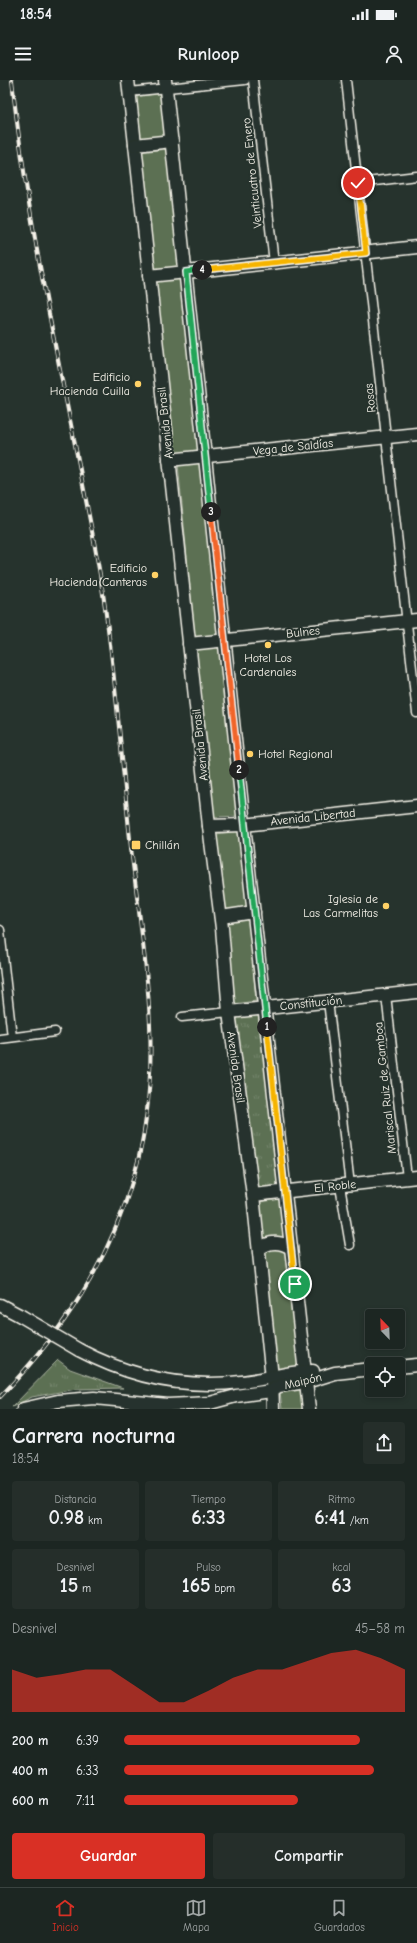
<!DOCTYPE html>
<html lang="es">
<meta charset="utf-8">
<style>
body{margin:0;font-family:"Comic Neue",sans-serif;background:#252e2a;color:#f1f3f6;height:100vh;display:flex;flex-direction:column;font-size:15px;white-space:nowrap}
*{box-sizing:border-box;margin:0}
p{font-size:13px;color:#a0a5a5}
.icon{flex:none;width:22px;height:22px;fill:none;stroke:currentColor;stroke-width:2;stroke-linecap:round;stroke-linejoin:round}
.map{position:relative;height:1329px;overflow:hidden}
.sheet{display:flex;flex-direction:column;background:#1c2622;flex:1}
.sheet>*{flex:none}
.needle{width:26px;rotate:337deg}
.tools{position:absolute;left:365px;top:1229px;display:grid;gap:8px}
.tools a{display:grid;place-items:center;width:40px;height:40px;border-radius:4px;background:#1c2622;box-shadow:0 2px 6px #0003,0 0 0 1px #3a4340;font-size:20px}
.pin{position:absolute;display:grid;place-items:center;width:34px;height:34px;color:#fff;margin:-17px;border:2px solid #fff;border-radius:50%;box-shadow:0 1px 4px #0007}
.km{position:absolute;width:20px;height:20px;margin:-10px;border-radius:50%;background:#222;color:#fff;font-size:11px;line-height:20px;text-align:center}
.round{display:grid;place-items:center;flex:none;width:42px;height:42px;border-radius:4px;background:#252e2a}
.head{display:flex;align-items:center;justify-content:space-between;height:68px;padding:0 12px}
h1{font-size:22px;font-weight:700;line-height:30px}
.metrics{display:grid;grid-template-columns:repeat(3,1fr);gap:6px;height:68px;padding:4px 12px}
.metrics div{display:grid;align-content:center;border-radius:4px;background:#252e2a;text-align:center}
.metrics b{font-size:20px;font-weight:700}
.metrics small{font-size:11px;font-weight:400}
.metrics p{font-size:11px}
.chart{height:112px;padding:8px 12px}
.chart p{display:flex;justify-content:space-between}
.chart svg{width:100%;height:72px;margin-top:4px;fill:#d93025;opacity:.7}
.button{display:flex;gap:8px;margin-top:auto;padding:8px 12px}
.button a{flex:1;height:46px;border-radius:4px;background:#d93025;color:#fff;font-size:16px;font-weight:700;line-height:46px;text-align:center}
.button a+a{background:#252e2a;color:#f1f3f6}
ul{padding:0 12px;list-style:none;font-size:13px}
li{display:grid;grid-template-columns:64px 48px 1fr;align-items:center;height:30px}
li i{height:10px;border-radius:5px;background:#d93025}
.status{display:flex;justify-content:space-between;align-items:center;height:28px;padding:0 20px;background:#1c2622;direction:ltr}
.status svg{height:11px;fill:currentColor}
header{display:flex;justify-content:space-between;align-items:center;height:52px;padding:0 12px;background:#1c2622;font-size:18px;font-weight:700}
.menu{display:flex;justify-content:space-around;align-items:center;height:56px;border-top:1px solid #3a4340;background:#1c2622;font-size:11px;color:#a0a5a5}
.menu a{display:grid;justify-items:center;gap:2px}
.menu .on{color:#d93025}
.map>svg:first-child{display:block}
.grass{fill:url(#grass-tufts);stroke:#a8b09e}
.park{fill:#5c7053;stroke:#a8b09e}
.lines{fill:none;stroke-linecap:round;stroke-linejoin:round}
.street-casing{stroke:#f4f1e8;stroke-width:11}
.secondary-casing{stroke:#f4f1e8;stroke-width:15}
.street{stroke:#26332d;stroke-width:8}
.secondary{stroke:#26332d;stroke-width:12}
.rail-casing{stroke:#f4f1e8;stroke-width:4}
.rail{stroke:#26332d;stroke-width:2.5;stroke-dasharray:8;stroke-linecap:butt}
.secondary-bridge-casing{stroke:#f4f1e8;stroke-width:15;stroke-linecap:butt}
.secondary-bridge{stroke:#26332d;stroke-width:12}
.split-1-casing{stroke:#fff;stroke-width:8}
.split-2-casing{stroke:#fff;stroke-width:8}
.split-3-casing{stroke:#fff;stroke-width:8}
.split-4-casing{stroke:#fff;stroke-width:8}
.split-5-casing{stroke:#fff;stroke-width:8}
.split-1{stroke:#f5b400;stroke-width:5}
.split-2{stroke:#22a559;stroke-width:5}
.split-3{stroke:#f0652b;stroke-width:5}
.split-4{stroke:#22a559;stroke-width:5}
.split-5{stroke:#f5b400;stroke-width:5}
.poi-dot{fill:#ffd166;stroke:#26332d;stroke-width:1.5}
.labels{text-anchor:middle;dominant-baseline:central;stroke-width:4;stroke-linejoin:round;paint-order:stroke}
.street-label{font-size:12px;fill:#f4f1e8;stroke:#26332d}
.poi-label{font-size:12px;fill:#f4f1e8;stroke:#26332d;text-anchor:end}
</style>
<div class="status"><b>18:54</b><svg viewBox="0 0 49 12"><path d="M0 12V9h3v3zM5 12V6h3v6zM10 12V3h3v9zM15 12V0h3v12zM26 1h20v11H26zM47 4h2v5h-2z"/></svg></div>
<header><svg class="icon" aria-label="menu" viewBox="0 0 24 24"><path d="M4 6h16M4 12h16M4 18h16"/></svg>Runloop<svg class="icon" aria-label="person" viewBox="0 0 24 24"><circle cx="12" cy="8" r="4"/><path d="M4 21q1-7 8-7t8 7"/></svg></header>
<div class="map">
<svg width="417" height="1329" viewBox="0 0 417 1329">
<defs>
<pattern id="grass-tufts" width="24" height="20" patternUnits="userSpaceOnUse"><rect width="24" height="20" fill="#5c7053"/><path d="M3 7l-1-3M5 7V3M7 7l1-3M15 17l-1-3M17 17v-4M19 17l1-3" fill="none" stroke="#74856c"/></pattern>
</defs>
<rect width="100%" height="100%" fill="#26332d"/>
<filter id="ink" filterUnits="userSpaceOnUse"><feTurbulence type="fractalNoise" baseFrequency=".025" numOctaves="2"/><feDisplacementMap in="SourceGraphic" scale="8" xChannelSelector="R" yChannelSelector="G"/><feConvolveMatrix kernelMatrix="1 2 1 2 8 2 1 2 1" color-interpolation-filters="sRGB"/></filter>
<g filter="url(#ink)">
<g class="grass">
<path d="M261,935l19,173 -22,3 -22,-173z"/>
<path d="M58,1280l12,9 53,19 -47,1 -44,8 -20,10z"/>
</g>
<g class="park">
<path d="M162,13l4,43 -29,3 -3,-42z"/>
<path d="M166,69l15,119 -28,4 -13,-120z"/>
<path d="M182,198l20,175 -29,4 -20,-176z"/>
<path d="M203,381l16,175 -24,3 -17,-175z"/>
<path d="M220,564l19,172 -25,1 -19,-169z"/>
<path d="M241,751l15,170 -22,3 -18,-170z"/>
<path d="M282,1119l18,167 -23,4 -18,-168z"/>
<path d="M304,1309l2,20h-24l-2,-18z"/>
</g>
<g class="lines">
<g class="street-casing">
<g id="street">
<path d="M253,0l21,183"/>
<path d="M346,0l71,633"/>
<path d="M129,12l116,-12"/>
<path d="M358,103l59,-7"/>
<path d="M0,850l12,107"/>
<path d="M386,915l21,183"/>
<path d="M328,921l22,184"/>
<path d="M182,937l47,-5"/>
<path d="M0,959l55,-7"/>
<path d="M340,1106l10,59"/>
</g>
</g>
<g class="secondary-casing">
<g id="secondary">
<path d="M128,0l81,746 13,102 7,84 24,183 19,183 1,31"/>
<path d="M165,0l80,754 64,575"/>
<path d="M135,65l37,-4"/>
<path d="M149,196l268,-29"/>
<path d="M169,380l248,-26"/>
<path d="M189,564l228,-24"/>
<path d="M209,746l35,-1 173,-19"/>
<path d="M221,837l33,-5"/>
<path d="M229,932l188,-20"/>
<path d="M253,1115l164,-18"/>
<path d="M259,1169c10,-8 21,-8 32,-1"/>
<path d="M0,1225l21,11"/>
<path d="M79,1270c51,27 105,39 162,32 24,-2 48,-11 72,-11"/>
<path d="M398,1287l19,-2"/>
<path d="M23,1329l35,-8 36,-3 74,7 42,-2 26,-7 35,-5 8,-5 27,-4 29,-9 37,-4"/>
</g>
</g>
<use href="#street" class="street"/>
<use href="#secondary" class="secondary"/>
<g class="rail-casing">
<path id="rail" d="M0,1317c62,-64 109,-134 134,-221 32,-112 10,-216 -3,-328 -11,-100 -17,-202 -36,-301 -29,-155 -66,-310 -83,-467"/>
</g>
<use href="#rail" class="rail"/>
<g class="secondary-bridge-casing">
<path id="secondary-bridge" d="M21,1236l58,34"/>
</g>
<use href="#secondary-bridge" class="secondary-bridge"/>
</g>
</g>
<g class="lines" filter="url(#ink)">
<g class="split-1-casing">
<path id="split-1" d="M267,947l28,257"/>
</g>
<g class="split-2-casing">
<path id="split-2" d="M239,690l28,257"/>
</g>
<g class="split-3-casing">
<path id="split-3" d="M211,432l28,258"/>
</g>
<g class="split-4-casing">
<path id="split-4" d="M202,190l-16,2 25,240"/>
</g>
<g class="split-5-casing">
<path id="split-5" d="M202,190l164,-17 -8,-70"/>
</g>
<use href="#split-1" class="split-1"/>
<use href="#split-2" class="split-2"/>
<use href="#split-3" class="split-3"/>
<use href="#split-4" class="split-4"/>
<use href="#split-5" class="split-5"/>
</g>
<g class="poi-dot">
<circle cx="138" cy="304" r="4"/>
<circle cx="155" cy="495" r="4"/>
<circle cx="268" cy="565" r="4"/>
<circle cx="250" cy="674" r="4"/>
<rect x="131" y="760" width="10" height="10" rx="2"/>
<circle cx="386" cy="826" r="4"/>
</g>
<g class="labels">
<g class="street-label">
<text transform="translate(252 93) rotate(-96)">Veinticuatro de Enero</text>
<text transform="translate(370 318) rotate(-96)">Rosas</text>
<text transform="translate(165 343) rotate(-96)">Avenida Brasil</text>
<text transform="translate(293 367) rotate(-6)">Vega de Saldías</text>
<text transform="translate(303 552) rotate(-6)">Bulnes</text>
<text transform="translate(200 665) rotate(-96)">Avenida Brasil</text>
<text transform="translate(313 737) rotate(-6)">Avenida Libertad</text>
<text transform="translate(311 923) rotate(-6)">Constitución</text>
<text transform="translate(236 987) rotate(82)">Avenida Brasil</text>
<text transform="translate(385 1008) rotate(-96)">Mariscal Ruiz de Gamboa</text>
<text transform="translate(335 1106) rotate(-6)">El Roble</text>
<text transform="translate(303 1301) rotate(-13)">Maipón</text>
</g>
<g class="poi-label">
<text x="130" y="297">Edificio<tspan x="130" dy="14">Hacienda Cuilla</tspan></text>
<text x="147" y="488">Edificio<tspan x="147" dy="14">Hacienda Canteras</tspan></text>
<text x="268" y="578" text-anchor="middle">Hotel Los<tspan x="268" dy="14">Cardenales</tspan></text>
<text x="258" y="674" text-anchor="start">Hotel Regional</text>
<text x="145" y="765" text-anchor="start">Chillán</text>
<text x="378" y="819">Iglesia de<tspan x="378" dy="14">Las Carmelitas</tspan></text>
</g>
</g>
</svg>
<div class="tools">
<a><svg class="needle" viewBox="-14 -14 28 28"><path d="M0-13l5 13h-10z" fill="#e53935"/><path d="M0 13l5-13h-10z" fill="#a0a5a5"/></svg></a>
<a><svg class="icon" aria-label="locate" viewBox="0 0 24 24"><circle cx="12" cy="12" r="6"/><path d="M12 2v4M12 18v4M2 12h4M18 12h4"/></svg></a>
</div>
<div class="pin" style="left:295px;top:1204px;background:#1e9e55"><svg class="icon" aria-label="arrive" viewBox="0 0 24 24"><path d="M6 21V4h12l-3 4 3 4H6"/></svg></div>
<div class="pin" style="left:358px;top:103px;background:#d93025"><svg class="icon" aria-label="check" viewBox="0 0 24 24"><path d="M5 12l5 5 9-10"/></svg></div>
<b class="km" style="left:267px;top:947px">1</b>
<b class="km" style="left:239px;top:690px">2</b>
<b class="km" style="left:211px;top:432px">3</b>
<b class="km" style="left:202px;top:190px">4</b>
</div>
<section class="sheet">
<div class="head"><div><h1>Carrera nocturna</h1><p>18:54</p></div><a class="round"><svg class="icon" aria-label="share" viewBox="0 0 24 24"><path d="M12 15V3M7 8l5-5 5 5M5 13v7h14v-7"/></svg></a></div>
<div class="metrics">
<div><p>Distancia</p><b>0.98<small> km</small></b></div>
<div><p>Tiempo</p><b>6:33</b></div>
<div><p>Ritmo</p><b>6:41<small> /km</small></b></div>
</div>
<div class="metrics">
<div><p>Desnivel</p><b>15<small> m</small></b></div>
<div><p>Pulso</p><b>165<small> bpm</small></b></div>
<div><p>kcal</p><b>63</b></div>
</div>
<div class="chart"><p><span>Desnivel</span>45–58 m</p>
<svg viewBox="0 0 160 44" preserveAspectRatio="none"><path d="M0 44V18L10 23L20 21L30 18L40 18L50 28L60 38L70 38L80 31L90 23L100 18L110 18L120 13L130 8L140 6L150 11L160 18V44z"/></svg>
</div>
<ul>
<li><b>200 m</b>6:39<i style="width:84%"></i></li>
<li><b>400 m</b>6:33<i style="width:89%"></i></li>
<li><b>600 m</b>7:11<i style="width:62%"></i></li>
</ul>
<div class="button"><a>Guardar</a><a>Compartir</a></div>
</section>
<nav class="menu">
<a class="on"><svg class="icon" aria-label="home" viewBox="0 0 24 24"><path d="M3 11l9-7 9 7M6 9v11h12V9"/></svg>Inicio</a>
<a><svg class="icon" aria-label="map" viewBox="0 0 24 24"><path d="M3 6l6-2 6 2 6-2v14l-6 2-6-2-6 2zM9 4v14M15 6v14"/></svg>Mapa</a>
<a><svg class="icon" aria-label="saved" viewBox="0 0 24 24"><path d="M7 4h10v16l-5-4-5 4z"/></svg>Guardados</a>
</nav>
